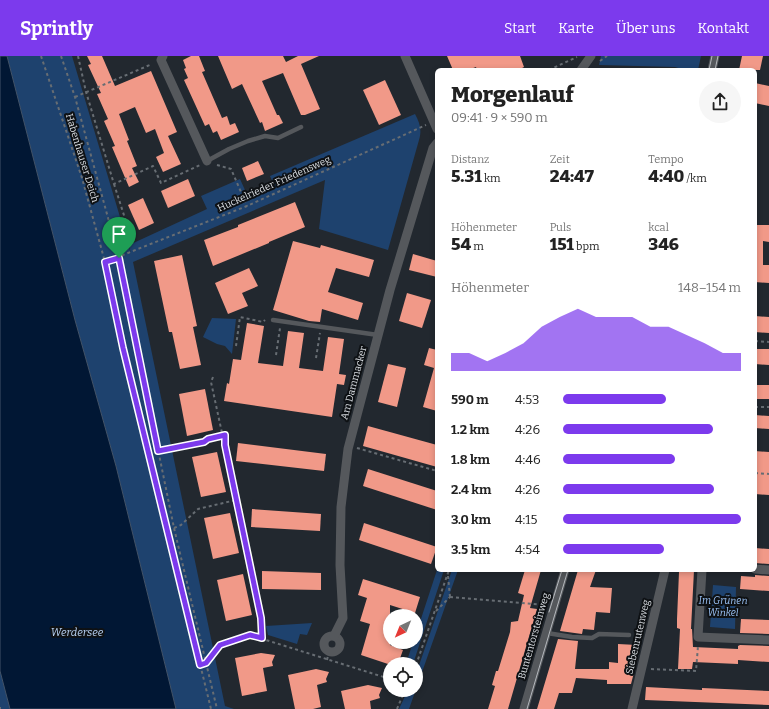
<!DOCTYPE html>
<html lang="de">
<meta charset="utf-8">
<style>
body{margin:0;font-family:Bitter,serif;background:#f6f6f6;color:#222;height:100vh;display:flex;flex-direction:column;font-size:15px;white-space:nowrap}
*{box-sizing:border-box;margin:0}
p{font-size:13px;color:#767676}
.icon{flex:none;width:22px;height:22px;fill:none;stroke:currentColor;stroke-width:2;stroke-linecap:round;stroke-linejoin:round}
.map{position:relative;flex:1;overflow:hidden}
.drawer{position:absolute;left:435px;top:12px;width:322px;height:504px;display:flex;flex-direction:column;background:#fff;border-radius:6px;box-shadow:0 2px 6px #0003}
.drawer>*{flex:none}
.needle{width:26px;rotate:223deg}
.fabs{position:absolute;left:383px;top:553px;display:grid;gap:8px}
.fabs a{display:grid;place-items:center;width:40px;height:40px;border-radius:50%;background:#fff;box-shadow:0 2px 6px #0003;font-size:20px}
.pin{position:absolute;display:grid;place-items:center;width:34px;height:34px;color:#fff;margin:-41px -17px;border-radius:50% 50% 50% 0;rotate:-45deg;box-shadow:0 0 4px #0007}
.pin .icon{rotate:45deg}
.round{display:grid;place-items:center;flex:none;width:42px;height:42px;border-radius:21px;background:#f6f6f6}
.overview{display:flex;align-items:center;justify-content:space-between;height:68px;padding:0 16px}
h1{font-size:22px;font-weight:800;line-height:30px}
.figures{display:grid;grid-template-columns:repeat(3,1fr);gap:6px;height:68px;padding:4px 16px}
.figures div{display:grid;align-content:center}
.figures b{font-size:17px;font-weight:800}
.figures small{font-size:11px;font-weight:400}
.figures p{font-size:11px}
.chart{height:112px;padding:8px 16px}
.chart p{display:flex;justify-content:space-between}
.chart svg{width:100%;height:72px;margin-top:4px;fill:#7c3aed;opacity:.7}
ul{padding:0 16px;list-style:none;font-size:13px}
li{display:grid;grid-template-columns:64px 48px 1fr;align-items:center;height:30px}
li i{height:10px;border-radius:5px;background:#7c3aed}
header{display:flex;align-items:center;gap:24px;box-sizing:border-box;height:56px;padding:0 20px;background:#7c3aed;color:#fff}
header strong{font-size:19px}
nav{display:flex;gap:22px;margin-inline-start:auto;font-size:14px}
.map>svg:first-child{display:block}
.green{fill:#1e426e}
.water{fill:#011734;stroke:#425369}
.building{fill:#f19988}
.lines{fill:none;stroke-linecap:round;stroke-linejoin:round}
.path{stroke:#676d73;stroke-width:2;stroke-dasharray:3 3;stroke-linecap:butt}
.service{stroke:#55585c;stroke-width:4.5}
.minor{stroke:#55585c;stroke-width:9}
.tram{stroke:#b5b9be;stroke-width:1}
.route-casing{stroke:#fff;stroke-width:8}
.route{stroke:#7c3aed;stroke-width:5}
.labels{text-anchor:middle;dominant-baseline:central;stroke-width:4;stroke-linejoin:round;paint-order:stroke}
.street-label{font-size:10px;fill:#dbdfe4;stroke:#0e1114}
.park-label{font-size:10px;font-style:italic;fill:#9ac1f4;stroke:#0e1114}
.water-label{font-size:11px;font-style:italic;fill:#b8d2f4;stroke:#0e1114}
</style>
<header>
<strong>Sprintly</strong>
<nav><a>Start</a><a>Karte</a><a>Über uns</a><a>Kontakt</a></nav>
</header>
<div class="map">
<svg width="769" height="653" viewBox="0 0 769 653">
<rect width="100%" height="100%" fill="#22282f"/>
<g class="green">
<path d="M7,0h65l59,198 -2,-9 78,-36 -6,-13 39,-17 9,20 26,-12 -5,-11 145,-62c5,9 7,16 4,26l-31,110 -69,-21 6,-49 -192,82 92,444 9,3h-58l-60,-243 -41,-146z"/>
<path d="M601,0h100l-3,14h-13l-10,-3 -76,-2z"/>
<path d="M212,262l24,1 -4,35 -7,-8 -8,-2 -14,-7z"/>
<path d="M437,514h7l-31,94h-7l7,-22h3v-8z"/>
<path d="M452,514h6l-49,139h-10l9,-19h8v-16z"/>
<path d="M713,529l23,2 -1,42 -25,-2z"/>
<path d="M312,567l-5,12 -7,-1 -3,10 -29,-9 -2,-9z"/>
<path d="M0,615l10,38h-10z"/>
</g>
<path class="water" d="M0,0h7l68,264 41,146 60,243h-166l-10,-38z"/>
<g class="building">
<path d="M87,0h15l13,30 36,-15 26,61 -9,4 13,28 -18,8 -7,-15 8,-4 -9,-24 -9,4 -11,-26 -16,7 10,26 -2,1 10,25 -5,2 7,14 -10,5 -17,-40 3,-1 -11,-25 4,-2 -11,-25 4,-1 -13,-28 3,-1z"/>
<path d="M191,0h8l6,15 -3,1 20,46 5,-2 3,9 5,-2 4,9 -18,8 -4,-9 -4,2 -4,-9 -4,2 -21,-46 4,-2 -4,-9 2,-1 -3,-8z"/>
<path d="M218,0h65l3,6 12,-6h21l-18,8 19,45 -15,6h-4l-18,-42 -21,8 15,34h2l4,8 -18,8 -3,-9 -2,1 -18,-39 -10,5z"/>
<path d="M447,0h73l4,11 -6,3h-41l-1,-3 -8,3h-15z"/>
<path d="M742,0h21l-3,14h-21z"/>
<path d="M385,24l16,35 -22,10 -16,-35z"/>
<path d="M755,27l14,3v20l-14,-3z"/>
<path d="M258,105l6,13 -17,7 -5,-13z"/>
<path d="M188,123l7,17 -27,12 -7,-17z"/>
<path d="M143,142l11,25 -15,7 -11,-25z"/>
<path d="M295,146l10,25 -36,15v1l-56,23 -9,-26 34,-13v-2z"/>
<path d="M755,169h14v17l-6,-1v24h6v18l-14,-1z"/>
<path d="M293,185l27,7 1,-3 53,15 -5,17 -33,-9 -8,24 35,11 -5,17 -36,-11 -2,13 -11,-1 -36,-11z"/>
<path d="M413,198l24,7v16l-28,-7z"/>
<path d="M182,199l15,71 -4,1 8,38 -21,4 -8,-37h-3l-15,-71z"/>
<path d="M249,212l9,18 -16,7 6,13 -20,8 -13,-31z"/>
<path d="M407,237l24,7 -9,28 -23,-7z"/>
<path d="M755,260l14,1v16l-14,-1z"/>
<path d="M247,267l17,3 -6,37 25,3 5,-35 16,2 -5,35 24,3 5,-34 16,2 -5,35 7,1 -2,10 -7,-1 -5,33 -108,-16 3,-18 2,1 4,-25 8,1z"/>
<path d="M429,292l8,2v61l-14,-4 11,-39 -10,-3z"/>
<path d="M755,293h14v16l-14,-1z"/>
<path d="M388,308l18,4 -9,39 -19,-5z"/>
<rect x="755" y="329" width="14" height="14"/>
<path d="M205,333l8,41 -26,6 -8,-42z"/>
<path d="M755,359l14,1v13l-14,-1z"/>
<path d="M368,370l69,19v22l-74,-21z"/>
<path d="M238,387l88,11 -2,17 -88,-10z"/>
<path d="M755,395l14,1v43l-14,-1z"/>
<path d="M217,396l9,40 -25,5 -9,-40z"/>
<path d="M368,413l69,22v19l-74,-24z"/>
<path d="M252,453l69,5 -1,17 -69,-4z"/>
<path d="M230,457l9,40 -26,6 -9,-41z"/>
<path d="M364,467l73,24 -6,17 -72,-24z"/>
<path d="M755,492l14,1v15l-14,-1z"/>
<path d="M525,514h16l-11,38 7,1 -29,100h-20l7,-23 -3,-1 4,-14h2l12,-39 1,-10 7,-1 6,-26 -6,-2z"/>
<path d="M578,514h18l-6,17 22,1 -2,25 -14,-1 -2,18 -11,-1 -1,5 -22,-3z"/>
<path d="M682,514h12l-3,59h1l1,18 45,2v-3l2,-1 29,1v16l-31,-2v4l-45,-2 -1,7h-14l2,-40 -3,-1v-9l2,-47h3z"/>
<path d="M262,515l59,2v17l-59,-1z"/>
<path d="M243,518l9,41 -26,6 -9,-41z"/>
<path d="M755,519l14,1v15l-29,-2 1,-13 14,1z"/>
<path d="M363,523l57,18 -5,16 -25,-8v40l13,5 -5,14h-10l-27,-9 9,-31 -10,-3 7,-23 -9,-3z"/>
<path d="M741,563l28,1v14l-29,-1z"/>
<path d="M558,583l20,2 -3,28h34v-7l9,1v-19l19,1v12h1l-7,27h-24v-4l-31,-2 -4,15h-13l-5,16h-17z"/>
<path d="M261,597l14,2 -3,7 1,4 -10,2 4,23 -25,5 -7,-38z"/>
<path d="M316,613l13,3 -3,7 1,3 -10,3 4,22 -8,2h-18l-7,-34z"/>
<path d="M368,629l14,3 -3,7 1,3 -10,3 1,8h-26l-4,-18z"/>
<path d="M646,631l56,3v-2l67,3v14l-124,-5z"/>
</g>
<g class="lines">
<g class="path">
<path d="M41,0l41,122 23,84 18,86 88,361"/>
<path d="M61,0l14,41 44,161 55,270 43,181"/>
<path d="M78,0l8,36 28,92 39,-18 8,17 39,-18"/>
<path d="M600,5l7,-5"/>
<path d="M549,14l28,-13"/>
<path d="M75,41l77,-33"/>
<path d="M217,109l14,4 16,37"/>
<path d="M114,128l16,50"/>
<path d="M105,206l142,-56 179,-81"/>
<path d="M755,285l14,1"/>
<path d="M236,290l4,-29 23,5 2,-2"/>
<path d="M276,299l4,-27"/>
<path d="M316,302l4,-25"/>
<path d="M213,321l-2,5 11,51 3,2v10l36,173 1,20"/>
<path d="M755,351h14"/>
<path d="M357,392l80,23"/>
<path d="M157,395l47,-9 4,-3 17,-4"/>
<path d="M755,417l14,1"/>
<path d="M174,472l7,-3 17,-16 38,-9"/>
<path d="M448,520l2,21"/>
<path d="M450,541l95,8"/>
<path d="M436,555l14,-14"/>
<path d="M327,604l2,-8"/>
<path d="M200,609l6,-2 14,-18 30,-10 140,44"/>
<path d="M416,609l33,-95"/>
<path d="M651,613l45,2 2,-25"/>
<path d="M0,651v2"/>
<path d="M397,653l8,-19"/>
</g>
<g class="service">
<path d="M207,105l22,-12 19,-8 17,-5 13,2 23,-11"/>
<path d="M273,264l105,15"/>
<path d="M547,577l25,4 20,1 7,-4 30,1"/>
</g>
<g class="minor">
<path d="M163,0l-2,4 46,101"/>
<path d="M405,0l32,73"/>
<path d="M581,14l10,-14"/>
<path d="M712,14l3,-14"/>
<path d="M755,513l14,1"/>
<path d="M702,514l-4,67 71,3"/>
<circle cx="332" cy="588" r="8"/>
<path d="M334,580l9,-18 -3,-53 1,-58 7,-58 42,-159 43,-142 4,-5"/>
<path d="M524,653l41,-139"/>
<path d="M632,653l33,-139"/>
</g>
<g class="tram">
<path d="M709,14l3,-14"/>
<path d="M715,14l3,-14"/>
<path d="M549,556l13,-42"/>
<path d="M527,653l41,-139"/>
</g>
</g>
<g class="lines">
<g class="route-casing">
<path id="route" d="M119,202l39,193 46,-9 4,-3 17,-4v10l36,173 1,20 -12,-3 -30,10 -14,18 -6,2 -77,-317 -18,-86z"/>
</g>
<use href="#route" class="route"/>
</g>
<g class="labels">
<g class="street-label">
<text transform="translate(82 102) rotate(73)">Habenhauser Deich</text>
<text transform="translate(274 128) rotate(-24)">Huckelrieder Friedensweg</text>
<text transform="translate(354 327) rotate(-75)">Am Dammacker</text>
<text transform="translate(534 580) rotate(-74)">Buntentorsteinweg</text>
<text transform="translate(638 581) rotate(-77)">Siebenrutenweg</text>
</g>
<g class="park-label">
<text x="723" y="545">Im Grünen<tspan x="723" dy="12">Winkel</tspan></text>
</g>
<g class="water-label">
<text x="77" y="576">Werdersee</text>
</g>
</g>
</svg>
<div class="fabs">
<a><svg class="needle" viewBox="-14 -14 28 28"><path d="M0-13l5 13h-10z" fill="#e53935"/><path d="M0 13l5-13h-10z" fill="#767676"/></svg></a>
<a><svg class="icon" aria-label="locate" viewBox="0 0 24 24"><circle cx="12" cy="12" r="6"/><path d="M12 2v4M12 18v4M2 12h4M18 12h4"/></svg></a>
</div>
<div class="pin" style="left:119px;top:202px;background:#1e9e55"><svg class="icon" aria-label="arrive" viewBox="0 0 24 24"><path d="M6 21V4h12l-3 4 3 4H6"/></svg></div>
<section class="drawer">
<div class="overview"><div><h1>Morgenlauf</h1><p>09:41 · 9 × 590 m</p></div><a class="round"><svg class="icon" aria-label="share" viewBox="0 0 24 24"><path d="M12 15V3M7 8l5-5 5 5M5 13v7h14v-7"/></svg></a></div>
<div class="figures">
<div><p>Distanz</p><b>5.31<small> km</small></b></div>
<div><p>Zeit</p><b>24:47</b></div>
<div><p>Tempo</p><b>4:40<small> /km</small></b></div>
</div>
<div class="figures">
<div><p>Höhenmeter</p><b>54<small> m</small></b></div>
<div><p>Puls</p><b>151<small> bpm</small></b></div>
<div><p>kcal</p><b>346</b></div>
</div>
<div class="chart"><p><span>Höhenmeter</span>148–154 m</p>
<svg viewBox="0 0 160 44" preserveAspectRatio="none"><path d="M0 44V33L10 33L20 38L30 33L40 27L50 17L60 11L70 6L80 11L90 11L100 11L110 17L120 17L130 22L140 27L150 33L160 33V44z"/></svg>
</div>
<ul>
<li><b>590 m</b>4:53<i style="width:58%"></i></li>
<li><b>1.2 km</b>4:26<i style="width:84%"></i></li>
<li><b>1.8 km</b>4:46<i style="width:63%"></i></li>
<li><b>2.4 km</b>4:26<i style="width:85%"></i></li>
<li><b>3.0 km</b>4:15<i style="width:100%"></i></li>
<li><b>3.5 km</b>4:54<i style="width:57%"></i></li>
</ul>
</section>
</div>
